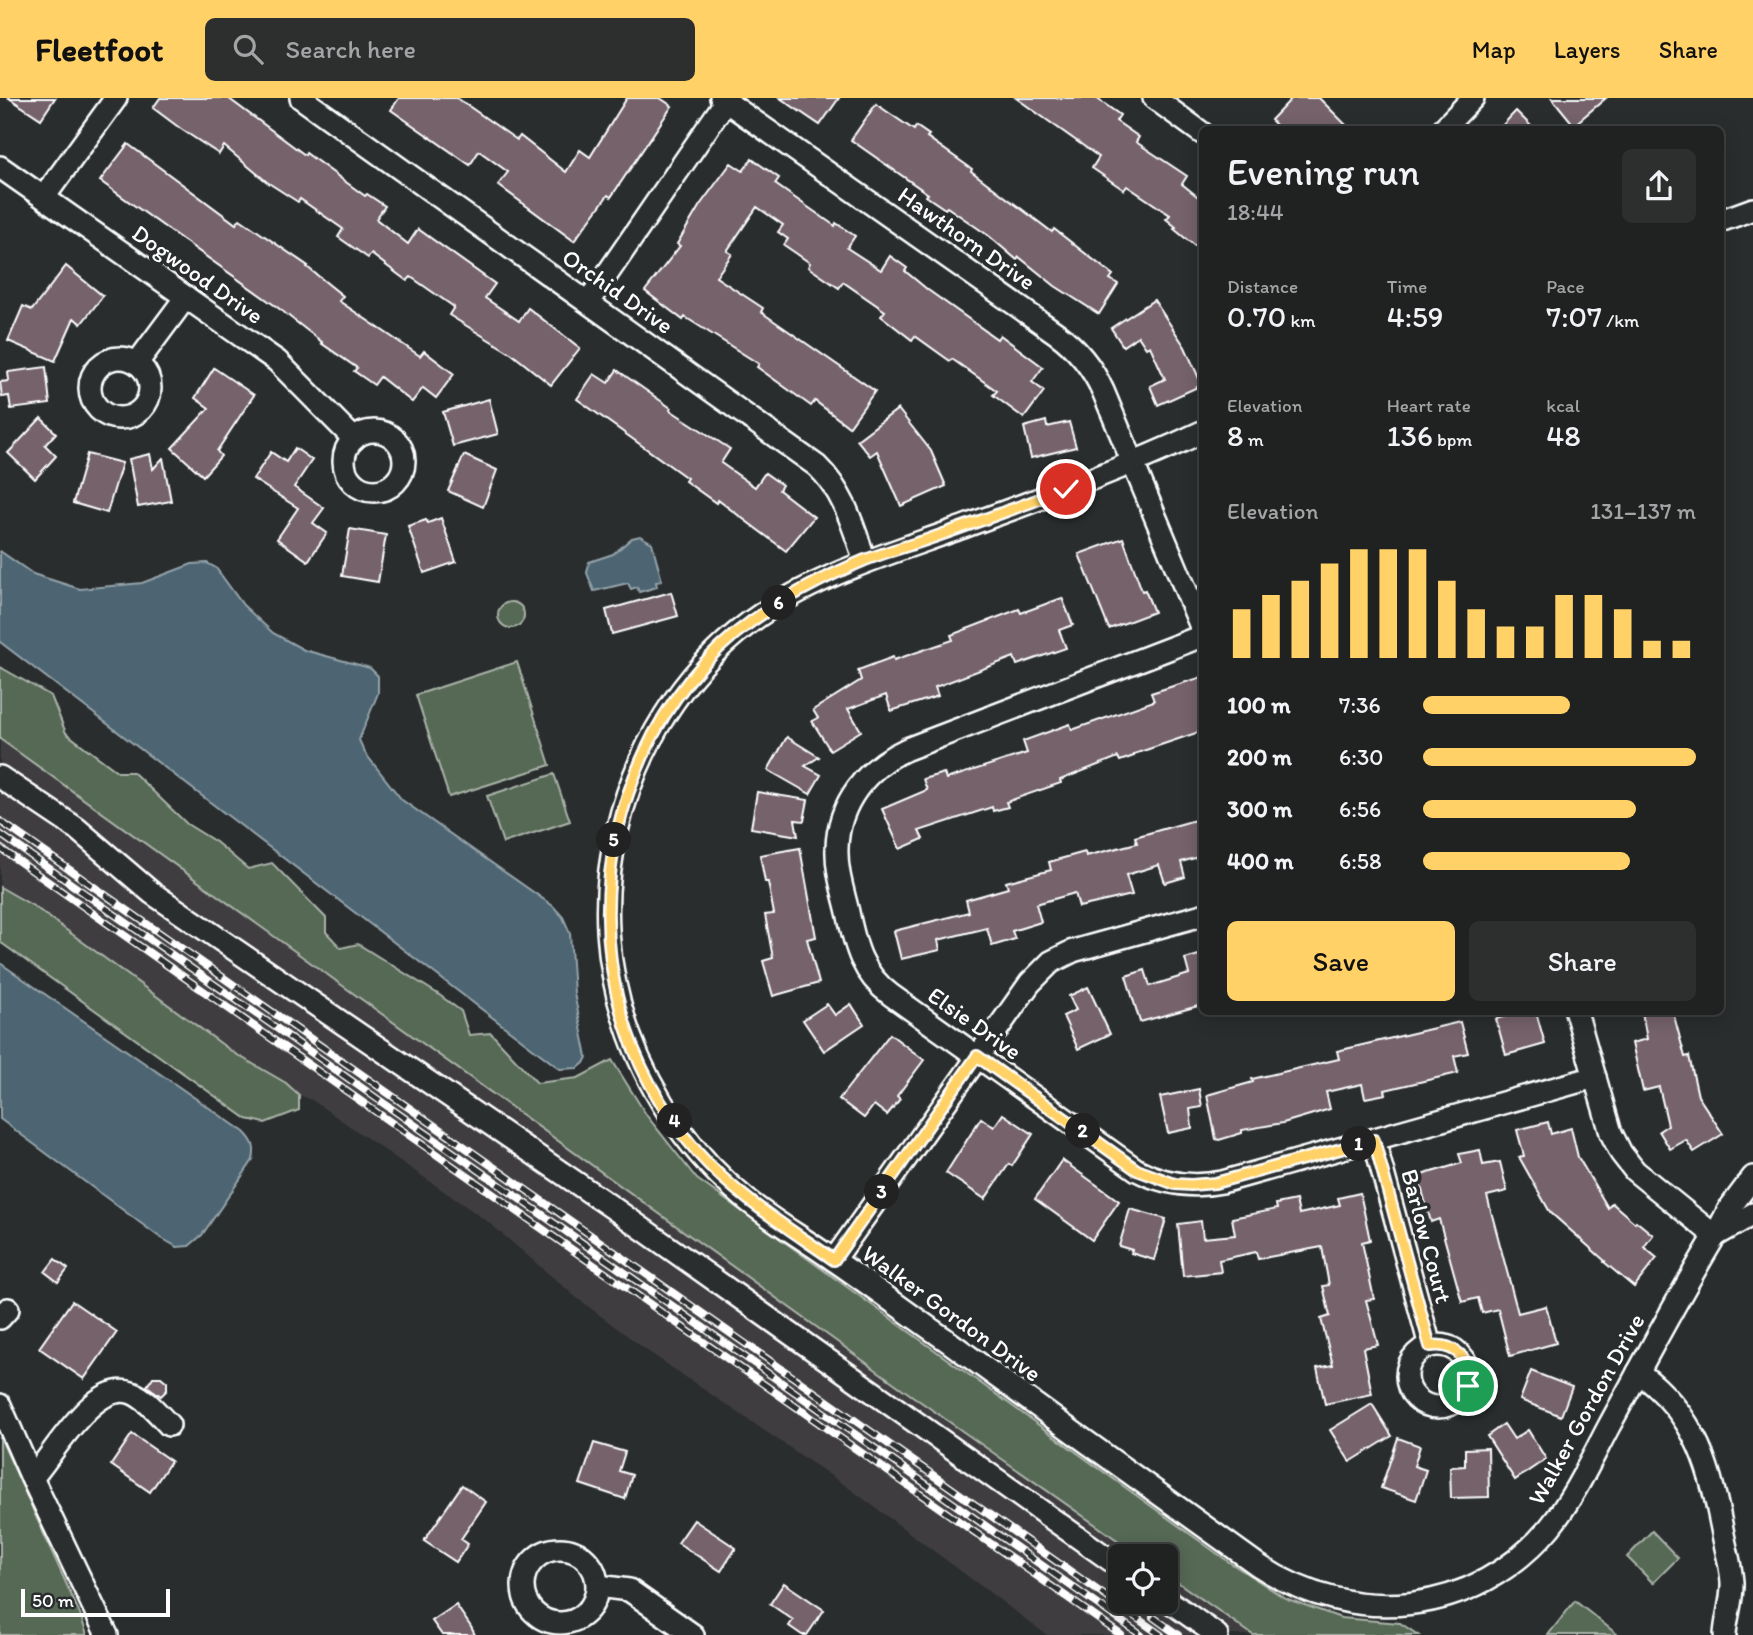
<!DOCTYPE html>
<meta charset="utf-8">
<style>
body{margin:0;font-family:Itim,sans-serif;background:#2d2f2f;color:#f1f3f6;height:100vh;display:flex;flex-direction:column;font-size:26px;white-space:nowrap}
*{box-sizing:border-box;margin:0}
p{font-size:23px;color:#a2a4a5}
.icon{flex:none;width:38px;height:38px;fill:none;stroke:currentColor;stroke-width:2;stroke-linecap:round;stroke-linejoin:round}
.map{position:relative;flex:1;overflow:hidden}
.side{position:absolute;left:1199px;top:28px;width:525px;height:889px;display:flex;flex-direction:column;background:#202222;border-radius:10px;box-shadow:0 4px 18px #0003,0 0 0 2px #3d3f40}
.side>*{flex:none}
.tools{position:absolute;left:1108px;top:1446px;display:grid;gap:14px}
.tools a{display:grid;place-items:center;width:70px;height:70px;border-radius:10px;background:#202222;box-shadow:0 4px 18px #0003,0 0 0 2px #3d3f40;font-size:35px}
.scale{position:absolute;left:21px;bottom:18px;width:149px;box-sizing:border-box;padding-left:7px;border:4px solid #fff;border-top:0;font-size:19px;line-height:24px;white-space:nowrap;color:#fff;-webkit-text-stroke:5px #2a2d2e;paint-order:stroke}
.pin{position:absolute;display:grid;place-items:center;width:60px;height:60px;color:#fff;margin:-30px;border:4px solid #fff;border-radius:50%;box-shadow:0 2px 7px #0007}
.km{position:absolute;width:35px;height:35px;margin:-18px;border-radius:50%;background:#222;color:#fff;font-size:19px;line-height:35px;text-align:center}
.round{display:grid;place-items:center;flex:none;width:74px;height:74px;border-radius:10px;background:#2d2f2f}
.summary{display:flex;align-items:center;justify-content:space-between;height:119px;padding:0 28px}
h1{font-size:38px;font-weight:600;line-height:52px}
.metrics{display:grid;grid-template-columns:repeat(3,1fr);gap:10px;height:119px;padding:7px 28px}
.metrics div{display:grid;align-content:center}
.metrics b{font-size:30px;font-weight:600}
.metrics small{font-size:19px;font-weight:400}
.metrics p{font-size:19px}
.chart{height:196px;padding:14px 28px}
.chart p{display:flex;justify-content:space-between}
.chart svg{width:100%;height:126px;margin-top:7px;stroke:#ffd166;stroke-width:6}
.primary-button{display:flex;gap:14px;margin-top:auto;padding:14px 28px}
.primary-button a{flex:1;height:80px;border-radius:10px;background:#ffd166;color:#111;font-size:28px;font-weight:600;line-height:80px;text-align:center}
.primary-button a+a{background:#2d2f2f;color:#f1f3f6}
ul{padding:0 28px;list-style:none;font-size:23px}
li{display:grid;grid-template-columns:112px 84px 1fr;align-items:center;height:52px}
li i{height:18px;border-radius:9px;background:#ffd166}
header{display:flex;align-items:center;gap:42px;box-sizing:border-box;height:98px;padding:0 35px;background:#ffd166;color:#111}
header strong{font-size:33px}
nav{display:flex;gap:38px;margin-inline-start:auto;font-size:24px}
.search{width:490px;height:63px;background:#2d2f2f;display:flex;align-items:center;gap:18px;box-sizing:border-box;padding:0 24px;border-radius:10px;color:#a2a4a5;font-size:26px}
.map>svg:first-child{display:block}
.built{fill:#403d40}
.green{fill:#566954;stroke:#aab4aa;stroke-width:2}
.water{fill:#4d6572;stroke:#94a3aa;stroke-width:2}
.building{fill:#74626a;stroke:#fff;stroke-width:2}
.lines{fill:none;stroke-linecap:round;stroke-linejoin:round}
.minor-casing{stroke:#fff;stroke-width:26}
.minor{stroke:#2a2d2e;stroke-width:21}
.rail-casing{stroke:#fff;stroke-width:8}
.rail{stroke:#2a2d2e;stroke-width:5;stroke-dasharray:16;stroke-linecap:butt}
.route-casing{stroke:#fff;stroke-width:14}
.route{stroke:#ffd166;stroke-width:9}
.labels{text-anchor:middle;dominant-baseline:central;stroke-width:7;stroke-linejoin:round;paint-order:stroke}
.street-label{font-size:24px;fill:#fff;stroke:#2a2d2e}
</style>
<header>
<strong>Fleetfoot</strong>
<div class="search"><svg class="icon" aria-label="search" viewBox="0 0 24 24"><circle cx="10" cy="10" r="6"/><path d="M15 15l6 6"/></svg>Search here</div>
<nav><a>Map</a><a>Layers</a><a>Share</a></nav>
</header>
<div class="map">
<svg width="1753" height="1537" viewBox="0 0 1753 1537">
<rect width="100%" height="100%" fill="#2a2d2e"/>
<filter id="ink" filterUnits="userSpaceOnUse"><feTurbulence type="fractalNoise" baseFrequency=".0143" numOctaves="2"/><feDisplacementMap in="SourceGraphic" scale="14" xChannelSelector="R" yChannelSelector="G"/><feConvolveMatrix kernelMatrix="1 2 1 2 8 2 1 2 1" color-interpolation-filters="sRGB"/></filter>
<g filter="url(#ink)">
<path class="built" d="M0,641l911,656 229,161h-20v45h46v-27l87,61h-206l-198,-147 -200,-136 -72,-54 -90,-77 -175,-121 -13,-5 -13,-12 -52,-30 -199,-146 -35,-20z"/>
<g class="green">
<circle cx="511" cy="517" r="13"/>
<path d="M517,564l33,103 -101,32 -33,-102z"/>
<path d="M0,569l51,29 15,37 52,39h15l54,52 29,18 32,27 24,-6 54,55v14l15,16 17,-4 80,50 23,17 8,24 22,-2 46,50 41,-5 34,-18 35,56 50,63 532,383 56,36 56,20 59,5 18,12h-165l-87,-61v-18h-26l-229,-161 -911,-656z"/>
<path d="M554,676l16,47 -67,22 -16,-47z"/>
<path d="M0,789l35,20 199,146 52,30 13,12v15l-34,13 -18,-4 -247,-177z"/>
<path d="M0,1339l80,177 7,21h-87z"/>
<path d="M1652,1433l26,27 -25,25 -26,-26z"/>
<path d="M1575,1503l43,34h-70z"/>
</g>
<g class="water">
<path d="M640,438l12,7 10,38 -6,1 1,5 -18,5 -2,-5 -6,2 -3,-6 -34,8 -7,-18 2,-11 24,-8 19,-16z"/>
<path d="M0,453l33,23 47,15 62,-6 50,-19 15,-1 9,5 27,37 30,28 31,17 66,18 8,8v17l-19,47 6,13 37,47 151,106 10,11 7,16 4,60 13,64 -3,6 -6,5 -18,1 -560,-427z"/>
<path d="M0,865l244,169c9,9 12,15 9,28l-51,75 -13,11 -12,1 -19,-11 -158,-117z"/>
</g>
<g class="building">
<path d="M9,0h46l-14,21z"/>
<path d="M160,0h68l77,57 1,-2 59,43 2,-2 18,12 -9,13 32,25 10,-15 77,55 -10,14 34,23 9,-13 52,40 -29,37 -39,-31 -63,-39 5,-8 -43,-30 -4,4 -36,-27 -3,4 -30,-21 5,-8 -43,-30 -2,3 -31,-20 -43,-36 -5,8 -38,-25 -28,-21z"/>
<path d="M399,0h58l60,42 3,-4 46,36 14,-22 10,7 37,-59h33l12,8 -61,91 -3,-2 -34,46 -76,-56 10,-13 -29,-21 -9,14 -79,-55z"/>
<path d="M780,0h59l-19,27z"/>
<path d="M1016,0h80l24,17 -4,6 23,16 -3,5 51,34 -5,8 20,16v52l-28,-23 2,-2 -10,-8 4,-4 -43,-29 -3,4 -32,-22 7,-11z"/>
<path d="M1292,0h27l32,32h-70l-10,-10z"/>
<path d="M1552,0h54l-32,27z"/>
<path d="M876,6l38,26 2,-4 13,9 -2,2 45,32 -1,2 81,61 2,-3 59,46 -3,4 8,5 -19,30 -44,-28 -36,-29 -2,3 -28,-24 -42,-29 -2,2 -19,-13 2,-2 -77,-54z"/>
<path d="M1516,13l19,19h-37z"/>
<path d="M128,46l108,80 4,-5 68,47 -1,1 36,29 -4,5 81,55 4,-5 30,23 -18,24 -13,-10 -11,14 -32,-25 -6,8 -20,-14 3,-3 -36,-25 1,-1 -45,-35 -177,-126z"/>
<path d="M752,61l27,19 -4,6 60,42 1,-3 19,13 -8,12 34,22 9,-14 17,12 -2,3 23,19 69,49 3,-4 43,32 -11,15 12,9 -20,27 -31,-23 4,-4 -45,-32 -2,2 -35,-25 -3,4 -31,-24 4,-5 -42,-29 -4,6 -31,-21 2,-4 -26,-18 4,-6 -10,-7 5,-7 -26,-18 -30,44 5,3 -16,23 47,31 -2,4 114,79 -26,36 -34,-26 -4,5 -54,-39 2,-3 -74,-47 -2,3 -38,-29 35,-45 -3,-2 23,-39 31,-42 12,8z"/>
<path d="M66,168l37,30 -22,28 -7,-6 -19,43 -47,-20 15,-35 9,4z"/>
<path d="M1154,202l31,47 17,38 -44,20 -8,-19 15,-7 -15,-33 -4,2 -8,-12 -15,10 -12,-18z"/>
<path d="M46,269l4,37 -39,5 -2,-13 -7,1 -2,-15 9,-1 -1,-9z"/>
<path d="M214,270l40,27 -37,56 4,5 -18,20 -31,-28 37,-40 -14,-10z"/>
<path d="M617,272l54,38 -1,2 60,39 -9,14 34,24 10,-14 17,12 -3,5 35,27 -28,34 -68,-51 -2,3 -31,-22 2,-3 -110,-79 17,-25 14,9z"/>
<path d="M489,301l9,35 -45,12 -10,-34z"/>
<path d="M898,311l33,42 15,35 -45,20 -24,-55 -7,5 -13,-16z"/>
<path d="M41,320l15,15 -11,12 11,11 -21,23 -27,-26z"/>
<path d="M1046,323l1,6 22,-5 7,25 -45,11 -7,-31z"/>
<path d="M295,350l17,12 -18,27 30,21 -11,15 14,10 -19,28 -31,-22 21,-31 -45,-29 18,-27 15,10z"/>
<path d="M87,356l35,9 -15,50 -34,-10z"/>
<path d="M150,356l3,15 10,-11 8,43 -33,6 -9,-48z"/>
<path d="M464,357l33,15 -14,37 -35,-16z"/>
<path d="M441,420l15,44 -32,11 -16,-47 18,-6 2,3z"/>
<path d="M350,431l36,6 -8,47 -36,-6z"/>
<path d="M1123,440l19,53 3,-1 9,22 -45,17 -30,-75z"/>
<path d="M671,494l7,24 -66,18 -6,-24z"/>
<path d="M1062,500l11,27 -14,5 7,18 -49,17 -3,-8 -79,30 3,9 -47,15 -5,-16 -38,14 13,22 -31,19 -18,-29 6,-3 -5,-8 48,-30 -3,-10 35,-13 1,3 59,-20 -2,-5 68,-26 2,4z"/>
<path d="M1202,579v54l-68,23v2l-14,5 -2,-4 -58,23 1,3 -55,19 2,5 -15,4 -1,-4 -73,24 4,8 -23,10 -18,-40 45,-19 -4,-11 21,-6 2,6 81,-26 -4,-12 47,-17 2,6 82,-29 -3,-8z"/>
<path d="M787,639l32,20 -14,9 16,9 -11,19 -42,-24z"/>
<path d="M757,694l51,8 -4,21 -9,-1 3,16 -47,-8z"/>
<path d="M1202,720v38l-21,6 4,15 -20,6 -6,-18 -33,10 6,20 -53,12 -4,-14 -39,11 5,18 -29,9 3,8 -23,7 -5,-18 -49,12 2,10 -39,9 -7,-28 75,-19 -3,-12 42,-12 -2,-6 45,-12 -2,-8 36,-10 1,4 51,-13 -2,-6z"/>
<path d="M800,750l16,89 -9,2 12,44 -46,13 -10,-35 10,-3 -8,-43 9,-1 -6,-32h-3l-5,-27z"/>
<path d="M1202,856v51l-62,17 -14,-46 19,-6 5,16 39,-12 -4,-15z"/>
<path d="M1088,889l22,47 -32,15 -15,-33 13,-6 -7,-14z"/>
<path d="M827,906l8,11 16,-11 13,20 -40,27 -21,-31z"/>
<path d="M1522,914h14l9,32 -39,11 -10,-36z"/>
<path d="M1642,914h31l12,45 4,-1 9,40 25,38 -29,18 -8,-12 -16,9 -11,-18 9,-6 -9,-38 -16,4 -11,-48 15,-4z"/>
<path d="M1460,924l8,31 -14,3 4,17 -73,17 1,4 -21,4 -3,-14 -36,8 4,17 -47,14 -41,7v3l-23,7 -3,-1 -9,-44 46,-13 -1,-3 87,-20 -2,-8z"/>
<path d="M890,936l34,26 -27,36 3,3 -13,16 -13,-10 -10,13 -25,-19z"/>
<path d="M1199,991l3,18 -12,2 2,19 -24,5 -8,-36z"/>
<path d="M1003,1016l30,20 -21,32 -3,-2 -24,35 -39,-26 35,-55 13,9z"/>
<path d="M1548,1024l3,12 20,-6 7,29 30,51 4,-5 23,20 1,-2 17,14 -9,12 13,11 -23,29 -30,-25 1,-1 -55,-49 -31,-55 5,-1 -7,-26z"/>
<path d="M1480,1052l3,15 17,-3 7,29 -20,5 31,117 28,-7 10,37 -46,13 -12,-47 -16,4 -4,-15 -16,4 -23,-83 -8,3 -13,-46 44,-13 -3,-9z"/>
<path d="M1062,1062l57,41 -27,39 -57,-41z"/>
<path d="M1360,1095l10,47 -8,2 12,57 -8,1 12,45 -15,3 9,46 -47,10 -8,-36 16,-3 -12,-46 9,-3 -7,-30 6,-1 -7,-38 -64,12 -2,-7 -37,8 2,12 -38,4 -5,-52 23,-3 2,17 32,-3 -3,-17 45,-9 -1,-5 20,-4 3,14 41,-9 -2,-7z"/>
<path d="M1130,1111l36,10 -12,41 -23,-7 1,-3 -13,-4z"/>
<path d="M55,1161l13,10 -10,13 -13,-10z"/>
<path d="M72,1203l45,31 -33,47 -45,-31z"/>
<path d="M1531,1273l41,16 -11,29 -41,-16z"/>
<path d="M153,1279h8l6,5v8l-6,6 -14,-10z"/>
<path d="M1372,1306l20,32 -42,26 -20,-32z"/>
<path d="M1504,1326l10,15 14,-9 18,29 -31,21 -28,-44z"/>
<path d="M132,1336l39,27 -21,31 -39,-27z"/>
<path d="M1398,1340l22,8 -6,20 12,4 -10,30 -35,-12z"/>
<path d="M594,1345l31,9 -6,19 13,4 -7,24 -45,-15z"/>
<path d="M1488,1350l1,49 -38,1 -1,-31 15,-1v-17z"/>
<path d="M462,1387l24,17 -25,37 7,5 -12,18 -32,-21z"/>
<path d="M694,1422l42,28 -15,23 -43,-28z"/>
<path d="M784,1485l40,27 -17,25h-5l-13,-9 4,-6 -23,-16z"/>
<path d="M456,1507l15,22 4,8h-33l-10,-14z"/>
</g>
<g class="lines">
<g class="minor-casing">
<g id="minor">
<path d="M301,0l516,368c27,26 36,60 48,95"/>
<path d="M721,0l335,235c21,15 36,34 47,58l99,238"/>
<path d="M1154,0l48,35"/>
<path d="M1442,32l31,-32"/>
<path d="M0,69l277,194 77,78"/>
<path d="M44,99l72,-99"/>
<path d="M1720,123l33,-12"/>
<path d="M588,204l140,-204"/>
<circle cx="120" cy="290" r="30"/>
<path d="M137,265l49,-66"/>
<circle cx="374" cy="363" r="30"/>
<path d="M1202,334c-81,38 -165,68 -250,99 -70,25 -143,47 -203,92 -68,51 -113,126 -132,208 -33,136 22,282 130,369 25,20 54,37 81,56 40,27 78,56 117,83 104,76 208,151 313,226 95,63 217,52 292,-38 24,-30 41,-67 59,-101 35,-64 68,-128 106,-190l-80,-65 -14,-18 -10,-20 -35,-121"/>
<path d="M1202,538l-295,113c-40,18 -69,54 -70,99 -1,22 6,43 11,64 7,34 14,62 43,83l246,175c27,14 55,18 85,12l373,-105"/>
<path d="M0,679l76,51 76,65 464,317 504,357"/>
<path d="M1374,1042l56,206"/>
<path d="M1753,1079l-24,32 -14,27 38,-22"/>
<path d="M834,1162l196,-277 21,-21 22,-11 129,-36"/>
<path d="M0,1220l8,-9"/>
<circle cx="1438" cy="1278" r="31"/>
<path d="M1638,1274c60,43 73,99 86,167 3,14 7,28 8,43 1,17 -6,35 -7,53"/>
<path d="M0,1307l32,73 75,157"/>
<path d="M32,1380c22,-24 62,-99 100,-85 14,5 27,22 37,32"/>
<circle cx="560" cy="1488" r="37"/>
<path d="M598,1488l31,4 64,45"/>
<path d="M1166,1501l51,36"/>
</g>
</g>
<use href="#minor" class="minor"/>
<g class="rail-casing">
<g id="rail">
<path d="M0,723l1161,814"/>
<path d="M0,736l1141,801"/>
<path d="M0,750l1121,787"/>
<path d="M1153,1519l25,18"/>
</g>
</g>
<use href="#rail" class="rail"/>
</g>
</g>
<g class="lines" filter="url(#ink)">
<g class="route-casing">
<path id="route" d="M1066,391c-45,17 -91,34 -137,50 -21,7 -43,13 -64,21 -38,16 -79,37 -113,61 -47,33 -85,82 -108,133 -62,135 -44,286 54,399 39,44 89,74 136,107l143,-204 160,114 38,14 16,1 24,-2 159,-43 56,206c25,-4 44,15 38,40"/>
</g>
<use href="#route" class="route"/>
</g>
<g class="labels">
<g class="street-label">
<text transform="translate(967 140) rotate(35)">Hawthorn Drive</text>
<text transform="translate(198 176) rotate(35)">Dogwood Drive</text>
<text transform="translate(618 193) rotate(35)">Orchid Drive</text>
<text transform="translate(975 925) rotate(35)">Elsie Drive</text>
<text transform="translate(1427 1138) rotate(75)">Barlow Court</text>
<text transform="translate(952 1215) rotate(36)">Walker Gordon Drive</text>
<text transform="translate(1586 1311) rotate(-61)">Walker Gordon Drive</text>
</g>
</g>
</svg>
<div class="tools">
<a><svg class="icon" aria-label="locate" viewBox="0 0 24 24"><circle cx="12" cy="12" r="6"/><path d="M12 2v4M12 18v4M2 12h4M18 12h4"/></svg></a>
</div>
<div class="scale">50 m</div>
<div class="pin" style="left:1468px;top:1288px;background:#1e9e55"><svg class="icon" aria-label="arrive" viewBox="0 0 24 24"><path d="M6 21V4h12l-3 4 3 4H6"/></svg></div>
<div class="pin" style="left:1066px;top:391px;background:#d93025"><svg class="icon" aria-label="check" viewBox="0 0 24 24"><path d="M5 12l5 5 9-10"/></svg></div>
<b class="km" style="left:1359px;top:1046px">1</b>
<b class="km" style="left:1083px;top:1033px">2</b>
<b class="km" style="left:882px;top:1094px">3</b>
<b class="km" style="left:675px;top:1023px">4</b>
<b class="km" style="left:614px;top:742px">5</b>
<b class="km" style="left:779px;top:505px">6</b>
<section class="side">
<div class="summary"><div><h1>Evening run</h1><p>18:44</p></div><a class="round"><svg class="icon" aria-label="share" viewBox="0 0 24 24"><path d="M12 15V3M7 8l5-5 5 5M5 13v7h14v-7"/></svg></a></div>
<div class="metrics">
<div><p>Distance</p><b>0.70<small> km</small></b></div>
<div><p>Time</p><b>4:59</b></div>
<div><p>Pace</p><b>7:07<small> /km</small></b></div>
</div>
<div class="metrics">
<div><p>Elevation</p><b>8<small> m</small></b></div>
<div><p>Heart rate</p><b>136<small> bpm</small></b></div>
<div><p>kcal</p><b>48</b></div>
</div>
<div class="chart"><p><span>Elevation</span>131–137 m</p>
<svg viewBox="0 0 160 44" preserveAspectRatio="none"><path d="M5 44V27M15 44V22M25 44V17M35 44V11M45 44V6M55 44V6M65 44V6M75 44V17M85 44V27M95 44V33M105 44V33M115 44V22M125 44V22M135 44V27M145 44V38M155 44V38"/></svg>
</div>
<ul>
<li><b>100 m</b>7:36<i style="width:54%"></i></li>
<li><b>200 m</b>6:30<i style="width:100%"></i></li>
<li><b>300 m</b>6:56<i style="width:78%"></i></li>
<li><b>400 m</b>6:58<i style="width:76%"></i></li>
</ul>
<div class="primary-button"><a>Save</a><a>Share</a></div>
</section>
</div>
